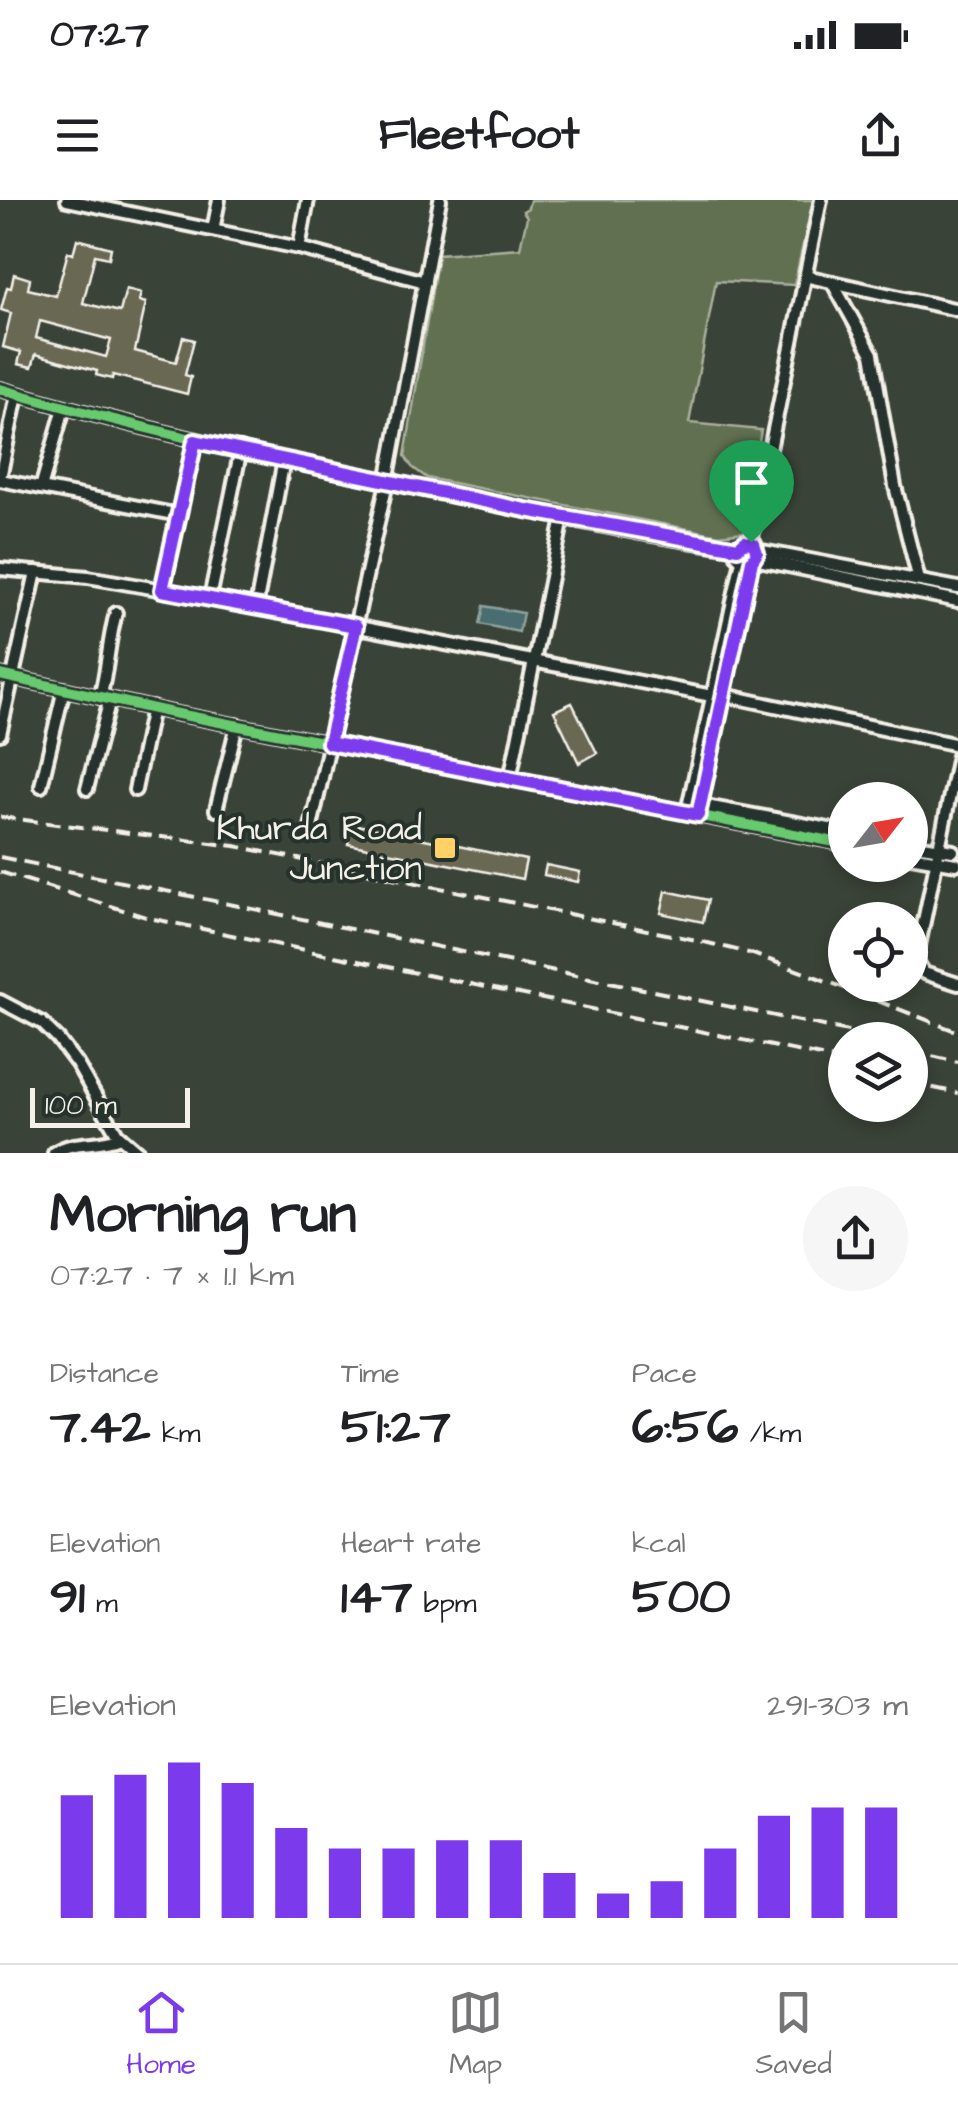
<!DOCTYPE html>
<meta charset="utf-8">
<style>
body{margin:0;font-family:"Architects Daughter",sans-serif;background:#f6f6f6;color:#202124;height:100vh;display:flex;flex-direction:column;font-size:38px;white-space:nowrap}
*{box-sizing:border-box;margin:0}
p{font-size:32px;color:#757577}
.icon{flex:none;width:55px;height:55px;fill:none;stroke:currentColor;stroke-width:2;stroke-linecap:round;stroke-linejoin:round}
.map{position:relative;height:953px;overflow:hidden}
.drawer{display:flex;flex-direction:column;background:#fff;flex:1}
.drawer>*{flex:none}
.needle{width:65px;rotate:59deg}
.fabs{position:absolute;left:828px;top:582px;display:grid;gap:20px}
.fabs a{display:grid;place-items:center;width:100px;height:100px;border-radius:50%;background:#fff;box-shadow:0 5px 15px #0003;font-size:50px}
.scale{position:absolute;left:30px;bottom:25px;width:160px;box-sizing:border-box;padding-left:10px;border:5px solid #f4f1e8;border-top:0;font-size:28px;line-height:35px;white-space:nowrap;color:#f4f1e8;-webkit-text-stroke:8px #26332d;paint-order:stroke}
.pin{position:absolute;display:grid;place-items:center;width:85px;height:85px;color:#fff;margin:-102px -42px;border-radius:50% 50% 50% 0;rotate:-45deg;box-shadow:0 0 10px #0007}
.pin .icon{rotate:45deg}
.round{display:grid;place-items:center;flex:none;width:105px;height:105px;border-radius:52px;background:#f6f6f6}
.summary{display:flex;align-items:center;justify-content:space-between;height:170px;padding:0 50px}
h1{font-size:55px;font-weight:700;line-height:75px}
.figures{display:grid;grid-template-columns:repeat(3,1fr);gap:15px;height:170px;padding:10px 50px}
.figures div{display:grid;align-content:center}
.figures b{font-size:50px;font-weight:700}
.figures small{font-size:28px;font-weight:400}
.figures p{font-size:28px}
.chart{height:280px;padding:20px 50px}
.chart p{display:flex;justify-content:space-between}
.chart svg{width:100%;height:180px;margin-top:10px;stroke:#7c3aed;stroke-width:6}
.status{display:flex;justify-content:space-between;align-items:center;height:70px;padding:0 50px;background:#fff;direction:ltr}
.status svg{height:28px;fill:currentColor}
header{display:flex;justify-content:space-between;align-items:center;height:130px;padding:0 50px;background:#fff;font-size:45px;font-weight:700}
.dock{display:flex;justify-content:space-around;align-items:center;height:140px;border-top:2px solid #e0e0e0;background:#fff;font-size:28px;color:#757577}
.dock a{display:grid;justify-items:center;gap:5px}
.dock .active{color:#7c3aed}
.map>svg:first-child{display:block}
.green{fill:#617051;stroke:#aab09c;stroke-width:2.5}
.water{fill:#4a6d6f;stroke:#8ea29f;stroke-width:2.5}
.building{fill:#696753;stroke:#f4f1e8;stroke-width:2.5;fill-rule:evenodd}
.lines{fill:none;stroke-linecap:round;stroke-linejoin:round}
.street-casing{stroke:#f4f1e8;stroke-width:18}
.street{stroke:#26332d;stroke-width:10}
.rail{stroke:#f4f1e8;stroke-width:4;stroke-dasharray:15 8;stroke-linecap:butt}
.cycleway-casing{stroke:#26332d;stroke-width:16}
.cycleway{stroke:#67ca6e;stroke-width:10}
.route-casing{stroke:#fff;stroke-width:20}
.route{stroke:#7c3aed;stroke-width:12}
.poi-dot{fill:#ffd166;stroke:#26332d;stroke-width:4}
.labels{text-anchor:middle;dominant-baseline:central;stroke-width:8;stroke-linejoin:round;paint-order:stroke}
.poi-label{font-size:35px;fill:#f4f1e8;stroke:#26332d;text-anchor:end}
</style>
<div class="status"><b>07:27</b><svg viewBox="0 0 49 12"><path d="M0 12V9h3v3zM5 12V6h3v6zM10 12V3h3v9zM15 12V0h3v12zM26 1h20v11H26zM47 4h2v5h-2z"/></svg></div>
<header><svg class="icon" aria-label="menu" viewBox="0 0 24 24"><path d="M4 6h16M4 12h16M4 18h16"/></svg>Fleetfoot<svg class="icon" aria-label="share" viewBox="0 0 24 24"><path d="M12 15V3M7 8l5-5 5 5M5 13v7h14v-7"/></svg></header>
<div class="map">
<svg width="958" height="953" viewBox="0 0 958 953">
<rect width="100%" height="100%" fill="#3a4338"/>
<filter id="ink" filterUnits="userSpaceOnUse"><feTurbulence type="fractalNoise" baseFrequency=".01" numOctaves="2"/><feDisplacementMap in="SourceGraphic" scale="20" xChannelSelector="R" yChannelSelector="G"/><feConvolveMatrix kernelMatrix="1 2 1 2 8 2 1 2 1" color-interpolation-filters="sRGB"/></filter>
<g filter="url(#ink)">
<path class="green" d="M530,0h283l-19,85 -78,-4 -27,142 72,7 -17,102 -25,3 -292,-57 -15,-11 -7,-11 33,-202 82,-6 7,-31 -4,-6 5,-3z"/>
<path class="water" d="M484,406l39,7 -4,19 -39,-8z"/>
<g class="building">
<path d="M77,39l34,9 -2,10 -14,-3 -12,48 37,9 6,-23 15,4 -2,8 7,2 -11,48 41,11 7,-25 11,3 -9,35 6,2 -4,17 -74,-19 -1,4 -16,-4 1,-4 -61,-17 -4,13 -14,-3 3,-12 -18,-5 8,-34 -10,-3 6,-23 4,1 3,-14 16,5 -2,10 28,7 12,-44 5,2zM40,121l71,19 -5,17 -70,-19z"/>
<path d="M572,503l25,50 -18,10 -25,-52z"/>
<path d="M352,624l174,36 -4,19 -174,-35z"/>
<path d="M546,665l34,7 -2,10 -34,-7z"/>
<path d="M666,691l42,9 -5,22 -42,-9z"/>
</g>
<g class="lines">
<g class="street-casing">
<g id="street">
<path d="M67,0l232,48 126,34"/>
<path d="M213,30l6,-30"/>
<path d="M299,48l9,-48"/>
<path d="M805,76l153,34"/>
<path d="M832,82l40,72 23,132 24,94"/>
<path d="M0,189c157,45 315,79 475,111 87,17 174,37 262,48"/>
<path d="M0,278l17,-83"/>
<path d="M0,280l179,35"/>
<path d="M41,288l23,-80"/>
<path d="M751,342l70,-342"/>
<path d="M754,359l204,42"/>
<path d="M0,369l88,8 122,21 502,98"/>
<path d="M163,390l32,-149"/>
<path d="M210,398l31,-149"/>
<path d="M256,407l28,-147"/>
<path d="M0,475l168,37 677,132"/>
<path d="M724,495l234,50"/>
<path d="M100,497c8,-28 8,-56 16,-84"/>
<path d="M0,534l36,-162"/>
<path d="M958,556l-42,204 8,13 34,11"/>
<path d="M510,579l53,-261"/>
<path d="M41,586l23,-97"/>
<path d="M87,589l23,-90"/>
<path d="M135,590l17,-82"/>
<path d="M695,604l150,28"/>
<path d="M216,610l21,-85"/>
<path d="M687,612l55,-252 -5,-5 2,-10 9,-3 9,8 201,38"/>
<path d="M698,615l54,-254"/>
<path d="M310,632l77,-350 53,-282"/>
<path d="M910,644l43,7"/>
<path d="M910,656l46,8"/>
<path d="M0,801l42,22 16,16 19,25 40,70 22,19"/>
<path d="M54,953c20,-14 44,-6 66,-16"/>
</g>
</g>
<use href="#street" class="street"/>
<g class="rail">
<path d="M0,617l235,29 461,94 57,14 63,23 142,55"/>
<path d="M0,657l892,183"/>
<path d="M0,672l149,46 696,143"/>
<path d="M910,851l48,11"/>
<path d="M910,883l48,10"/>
</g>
<g class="cycleway-casing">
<g id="cycleway">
<path d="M0,189c157,45 315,79 475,111 87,17 174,37 262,48"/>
<path d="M0,475l168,37 677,132"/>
</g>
</g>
<use href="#cycleway" class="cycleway"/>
</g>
</g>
<g class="lines" filter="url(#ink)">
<g class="route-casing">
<path id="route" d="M195,241l331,69 212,38 7,-6 9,2 3,9 -5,8 -54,254 -369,-72 27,-117 -194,-36z"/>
</g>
<use href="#route" class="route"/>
</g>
<rect class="poi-dot" x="433" y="636" width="24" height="24" rx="5"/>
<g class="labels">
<g class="poi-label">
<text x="422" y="628">Khurda Road<tspan x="422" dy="40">Junction</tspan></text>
</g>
</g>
</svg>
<div class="fabs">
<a><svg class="needle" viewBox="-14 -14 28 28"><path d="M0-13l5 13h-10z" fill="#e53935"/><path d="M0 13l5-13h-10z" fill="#757577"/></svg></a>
<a><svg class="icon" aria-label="locate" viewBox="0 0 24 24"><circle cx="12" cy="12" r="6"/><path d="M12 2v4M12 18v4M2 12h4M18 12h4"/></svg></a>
<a><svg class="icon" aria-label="layers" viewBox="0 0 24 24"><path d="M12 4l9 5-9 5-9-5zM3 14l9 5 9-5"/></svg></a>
</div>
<div class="scale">100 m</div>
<div class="pin" style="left:751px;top:342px;background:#1e9e55"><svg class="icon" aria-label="arrive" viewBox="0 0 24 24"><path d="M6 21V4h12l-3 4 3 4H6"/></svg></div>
</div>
<section class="drawer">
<div class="summary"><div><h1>Morning run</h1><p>07:27 · 7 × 1.1 km</p></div><a class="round"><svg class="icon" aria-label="share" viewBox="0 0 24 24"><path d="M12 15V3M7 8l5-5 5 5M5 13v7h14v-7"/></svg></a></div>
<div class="figures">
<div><p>Distance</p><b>7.42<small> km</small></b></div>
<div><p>Time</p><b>51:27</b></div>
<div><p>Pace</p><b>6:56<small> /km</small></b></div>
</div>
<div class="figures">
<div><p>Elevation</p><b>91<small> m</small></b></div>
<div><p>Heart rate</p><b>147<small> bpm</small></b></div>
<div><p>kcal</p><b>500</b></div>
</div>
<div class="chart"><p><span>Elevation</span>291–303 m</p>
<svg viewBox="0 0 160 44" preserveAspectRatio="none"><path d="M5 44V14M15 44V9M25 44V6M35 44V11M45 44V22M55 44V27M65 44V27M75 44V25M85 44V25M95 44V33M105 44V38M115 44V35M125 44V27M135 44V19M145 44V17M155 44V17"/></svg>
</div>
</section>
<nav class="dock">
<a class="active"><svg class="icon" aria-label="home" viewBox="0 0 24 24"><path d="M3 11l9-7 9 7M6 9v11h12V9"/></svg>Home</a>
<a><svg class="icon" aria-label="map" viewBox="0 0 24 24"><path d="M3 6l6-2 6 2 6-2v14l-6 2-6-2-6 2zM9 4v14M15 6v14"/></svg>Map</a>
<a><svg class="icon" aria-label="saved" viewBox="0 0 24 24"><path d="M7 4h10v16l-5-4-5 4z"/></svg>Saved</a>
</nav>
